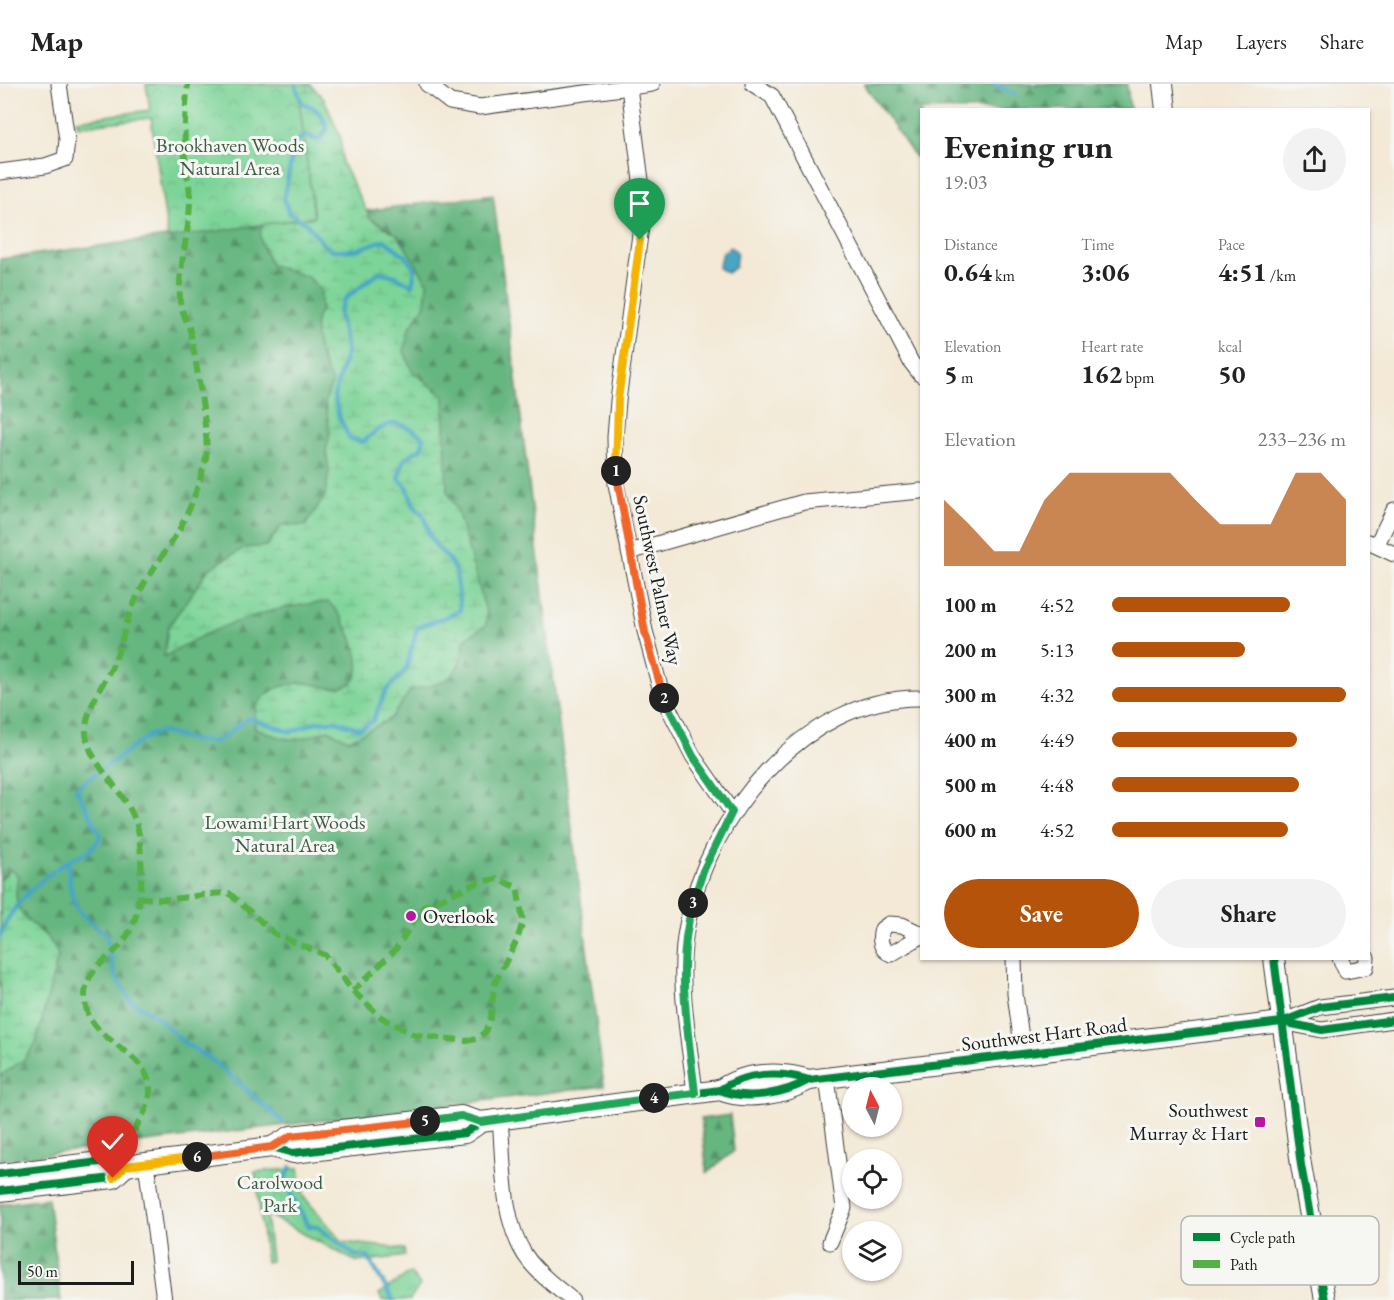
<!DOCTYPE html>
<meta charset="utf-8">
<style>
body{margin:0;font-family:"EB Garamond",serif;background:#f2f2f2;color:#222;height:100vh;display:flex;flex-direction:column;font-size:22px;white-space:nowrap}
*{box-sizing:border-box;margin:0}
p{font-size:20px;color:#767676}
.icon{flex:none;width:33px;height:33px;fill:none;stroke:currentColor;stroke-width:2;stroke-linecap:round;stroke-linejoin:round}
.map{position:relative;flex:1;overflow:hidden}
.panel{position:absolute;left:920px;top:24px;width:450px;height:852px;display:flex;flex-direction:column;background:#fff;border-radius:0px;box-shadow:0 2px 4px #0004}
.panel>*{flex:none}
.needle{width:39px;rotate:353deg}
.controls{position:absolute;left:842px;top:993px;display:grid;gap:12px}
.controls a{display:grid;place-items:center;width:60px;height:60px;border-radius:50%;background:#fff;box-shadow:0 2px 4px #0004;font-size:30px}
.scale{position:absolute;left:18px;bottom:15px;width:116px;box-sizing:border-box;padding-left:6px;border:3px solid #1c1c1c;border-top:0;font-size:16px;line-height:21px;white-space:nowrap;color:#1c1c1c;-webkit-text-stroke:4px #f6f6f2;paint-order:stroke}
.pin{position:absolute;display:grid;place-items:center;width:51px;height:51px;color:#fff;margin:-62px -26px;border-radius:50% 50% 50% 0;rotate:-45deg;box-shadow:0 0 6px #0007}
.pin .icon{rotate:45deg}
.km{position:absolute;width:30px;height:30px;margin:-15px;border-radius:50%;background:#222;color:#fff;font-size:16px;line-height:30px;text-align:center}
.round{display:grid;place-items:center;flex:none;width:63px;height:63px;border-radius:32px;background:#f2f2f2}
.summary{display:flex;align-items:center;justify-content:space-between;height:102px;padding:0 24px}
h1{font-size:33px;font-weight:700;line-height:45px}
.metrics{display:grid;grid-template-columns:repeat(3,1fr);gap:9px;height:102px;padding:6px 24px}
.metrics div{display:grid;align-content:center}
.metrics b{font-size:26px;font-weight:700}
.metrics small{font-size:16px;font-weight:400}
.metrics p{font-size:16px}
.chart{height:168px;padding:12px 24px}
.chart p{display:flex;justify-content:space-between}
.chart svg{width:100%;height:108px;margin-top:6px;fill:#b45309;opacity:.7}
.cta{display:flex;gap:12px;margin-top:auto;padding:12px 24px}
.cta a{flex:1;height:69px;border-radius:36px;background:#b45309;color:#fff;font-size:24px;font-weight:700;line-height:69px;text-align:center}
.cta a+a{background:#f2f2f2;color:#222}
ul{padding:0 24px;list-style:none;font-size:20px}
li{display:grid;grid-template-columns:96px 72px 1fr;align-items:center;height:45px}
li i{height:15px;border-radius:8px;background:#b45309}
header{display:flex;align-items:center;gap:36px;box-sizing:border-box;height:84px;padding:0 30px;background:#fff;border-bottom:2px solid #e0e0e0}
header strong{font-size:28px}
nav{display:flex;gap:33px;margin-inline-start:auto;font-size:21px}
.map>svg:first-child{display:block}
.forest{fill:url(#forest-firs);stroke:#41694e;stroke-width:1.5}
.wetland{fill:url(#wetland-marsh);stroke:#4c785a;stroke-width:1.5}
.park{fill:url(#park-crowns);stroke:#4c785a;stroke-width:1.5}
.water{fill:#46a6c5;stroke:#316170;stroke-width:1.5}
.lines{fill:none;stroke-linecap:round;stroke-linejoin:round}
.stream{stroke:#46a6c5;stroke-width:4.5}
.minor-casing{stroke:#3c3b38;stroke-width:17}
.major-casing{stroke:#3c3b38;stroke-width:22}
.minor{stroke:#fff;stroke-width:15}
.major{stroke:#fff;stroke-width:20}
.quiet{stroke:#55b145;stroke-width:6;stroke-dasharray:12 6;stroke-linecap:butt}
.cycleway-casing{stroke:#f6f6f2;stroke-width:11}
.cycleway{stroke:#00873e;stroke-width:8}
.split-1-casing{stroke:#fff;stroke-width:12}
.split-2-casing{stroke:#fff;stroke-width:12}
.split-3-casing{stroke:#fff;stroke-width:12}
.split-4-casing{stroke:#fff;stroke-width:12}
.split-5-casing{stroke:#fff;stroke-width:12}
.split-6-casing{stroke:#fff;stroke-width:12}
.split-7-casing{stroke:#fff;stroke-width:12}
.split-1{stroke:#f5b400;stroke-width:8}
.split-2{stroke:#f0652b;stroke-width:8}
.split-3{stroke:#22a559;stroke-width:8}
.split-4{stroke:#22a559;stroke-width:8}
.split-5{stroke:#22a559;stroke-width:8}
.split-6{stroke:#f0652b;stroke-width:8}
.split-7{stroke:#f5b400;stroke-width:8}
.poi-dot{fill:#b5179e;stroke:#f6f6f2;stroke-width:2}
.labels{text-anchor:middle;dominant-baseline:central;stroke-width:6;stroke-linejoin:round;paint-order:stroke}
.park-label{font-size:20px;fill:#3e5c47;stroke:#f6f6f2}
.street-label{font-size:20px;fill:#1c1c1c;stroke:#f6f6f2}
.poi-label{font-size:20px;fill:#1c1c1c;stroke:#f6f6f2;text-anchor:start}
.key{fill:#f6f6f2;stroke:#b5b5b2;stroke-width:1.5}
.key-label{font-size:16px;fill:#1c1c1c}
</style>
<header>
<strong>Map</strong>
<nav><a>Map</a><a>Layers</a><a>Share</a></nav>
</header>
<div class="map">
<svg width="1394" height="1216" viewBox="0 0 1394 1216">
<defs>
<pattern id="forest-firs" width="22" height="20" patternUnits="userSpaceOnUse" patternTransform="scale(1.5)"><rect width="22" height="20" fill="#66b680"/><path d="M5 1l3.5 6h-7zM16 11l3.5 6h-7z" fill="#539368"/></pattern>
<pattern id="wetland-marsh" width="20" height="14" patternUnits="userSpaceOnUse" patternTransform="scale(1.5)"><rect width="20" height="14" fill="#7dd498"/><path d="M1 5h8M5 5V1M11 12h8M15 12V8" fill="none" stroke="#6bb582"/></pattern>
<pattern id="park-crowns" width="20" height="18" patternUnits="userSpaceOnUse" patternTransform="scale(1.5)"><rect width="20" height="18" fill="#7dd498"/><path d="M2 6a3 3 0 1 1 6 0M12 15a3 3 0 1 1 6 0" fill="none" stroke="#6bb582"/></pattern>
</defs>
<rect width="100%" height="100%" fill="#f6f6f2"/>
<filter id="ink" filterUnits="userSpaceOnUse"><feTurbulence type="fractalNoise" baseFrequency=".0167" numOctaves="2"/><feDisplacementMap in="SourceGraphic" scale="12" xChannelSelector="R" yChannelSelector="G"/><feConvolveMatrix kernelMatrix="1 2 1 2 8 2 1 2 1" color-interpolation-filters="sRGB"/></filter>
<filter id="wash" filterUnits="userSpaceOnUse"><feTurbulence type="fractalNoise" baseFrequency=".008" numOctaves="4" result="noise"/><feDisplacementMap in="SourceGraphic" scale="24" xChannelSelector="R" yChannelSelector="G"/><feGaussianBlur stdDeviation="1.35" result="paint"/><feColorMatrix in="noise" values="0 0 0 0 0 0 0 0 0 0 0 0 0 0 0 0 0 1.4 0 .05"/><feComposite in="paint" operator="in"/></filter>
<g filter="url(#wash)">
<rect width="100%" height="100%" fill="#f3e9d6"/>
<g class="forest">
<path d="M864,0h263l3,25 -209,1v44l-6,3z"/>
<path d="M493,110l111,892 -604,74v-901z"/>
<path d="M730,1031l4,36 -27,22 -6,-54z"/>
<path d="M48,1114l13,102h-61v-96z"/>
</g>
<g class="wetland">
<path d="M253,0h57l14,15 17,39 1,25 28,55 28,17 29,47 -2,23 -16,24 -5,22 8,20 32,25 3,95 10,19 30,105 -1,10 -21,14c-7,42 -15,42 -54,51l-21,29 -41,21 -21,-10c-35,13 -38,12 -73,-2 -4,-30 18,-43 45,-45 14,-1 31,9 46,3 30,-10 -2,-72 -18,-84 -58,4 -115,24 -164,55l4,-30 41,-58 35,-21 23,-2 15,-21 23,1 20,-30 4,-25 -3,-20 4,-19 -5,-31 7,-18c-9,-17 -25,-56 -11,-73v-20l-13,-13 -37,-12c-6,-15 -17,-29 -6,-43z"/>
<path d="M11,786l7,6c-11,54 28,42 40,80l-22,87 -11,16 -25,17v-197z"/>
</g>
<g class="park">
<path d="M146,0h151l17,133 -146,21 -17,-120 -73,8 -2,-6 74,-10z"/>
<path d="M299,1084l4,28 40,46 61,7 1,7 -48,6 -91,-48 5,47 -5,1 -11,-90z"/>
<path d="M410,1189l10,12 -10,15h-28l-3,-6z"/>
</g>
<path class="water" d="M731,163l6,5 -2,15 -8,6 -9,-5 4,-15z"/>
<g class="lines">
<g class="stream">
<path d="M993,0l22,10"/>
<path d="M68,777c4,43 1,47 38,73l9,42 16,25 25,15 26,25 35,23 66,58"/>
<path d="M0,852c11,-32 38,-55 65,-73 20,-13 22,-4 36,-27l-25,-48 74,-53 13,-3 27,8 26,2 33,-24 42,14 25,-10 20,-1 24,8 12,-7 14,-31 20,-21 11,-42c14,-7 29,-9 43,-18l-4,-39 -9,-14 -11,-11 -7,-12 -4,-16 -12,-14 -6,-17 -8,-8c2,-18 6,-23 22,-30l3,-11c-27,-22 -37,-17 -61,4l-13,-3 -11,-22 -5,-21 13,-45 -8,-39 6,-13 34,-27 16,4 17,9 3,-16 -9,-13 -22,-16 -28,10h-23l-9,-5 -17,-21 -18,-11 -5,-14 10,-55 10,-9 14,5 9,-10c-4,-16 -9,-22 -25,-27l-7,-19"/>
<path d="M291,1083l-7,14 24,45 10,1 36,28 14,2 25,43"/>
</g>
</g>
</g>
<g filter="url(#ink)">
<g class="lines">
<g class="minor-casing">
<g id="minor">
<path d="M427,0l23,18 30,5 172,-23"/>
<path d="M753,0l19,12 139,266 10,13"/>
<path d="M629,3l15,117 -26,197 -3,36 1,47 29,147 17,64 31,61 39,56"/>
<path d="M0,88l45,-6 20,-7 2,-19 -8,-56"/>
<path d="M1368,458l26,12"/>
<path d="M1377,460l17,-34"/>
<path d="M629,468l175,-50 117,-11"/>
<path d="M921,850l-19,-9 -13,-1 -7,5c-3,10 -2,21 9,25l30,-18"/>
<path d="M1014,874l1,36 8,58"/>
<path d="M1340,874l6,13 20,-4 1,-9"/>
<path d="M1282,938l38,-15 74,-9"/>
<path d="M1282,938l40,8 72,-10"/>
<path d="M827,994l17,130 -14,34"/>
<path d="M695,1009c-6,-55 -19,-114 -8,-168 20,-107 116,-229 234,-227"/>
<path d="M500,1035c4,43 1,99 25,136 12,18 31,32 47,45"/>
<path d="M146,1079l18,137"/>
</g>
</g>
<g class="major-casing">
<g id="major">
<path d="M1163,0l3,26"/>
<path d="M1274,874l27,207 24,135"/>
<path d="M720,1006c24,-18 61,-19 89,-10"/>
<path d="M272,1063l21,6 172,-20 16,-11 239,-32c27,11 64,4 89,-10l473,-58"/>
<path d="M0,1090l108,-13 18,5 20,-3 126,-16 19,-11 170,-20 20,6"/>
<path d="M0,1107l113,-13 13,-12"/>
</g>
</g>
<use href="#minor" class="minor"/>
<use href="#major" class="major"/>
<g class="quiet">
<path d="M139,813c34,7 57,-4 90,-4l46,41 50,21 28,36 29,27 33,17 52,6 9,-2 9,-7 6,-16 3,-31 23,-45 6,-19 -6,-34 -20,-8 -18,3 -55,24 -29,44 -42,41"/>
<path d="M126,1082c2,-10 3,-20 6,-29 5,-15 17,-27 18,-44 2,-45 -68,-50 -65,-98 1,-28 26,-35 40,-56 19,-26 18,-73 14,-104 -6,-43 -56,-70 -53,-108 2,-22 19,-45 28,-65 8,-18 11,-38 19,-56 11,-27 31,-51 46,-76 12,-22 21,-48 27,-72 4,-19 -11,-100 -15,-123 -2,-12 -10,-22 -11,-34 -2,-33 9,-66 10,-99 1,-14 -4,-28 -5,-41 -1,-26 0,-52 3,-77"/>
</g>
<g class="cycleway-casing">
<g id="cycleway">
<path d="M1274,874l27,207 24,135"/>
<path d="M1282,938l40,8 72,-10"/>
<path d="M720,1006c24,-18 61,-19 89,-10"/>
<path d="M272,1063l21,6 172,-20 16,-11 239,-32c27,11 64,4 89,-10l473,-58 38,-15 74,-9"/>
<path d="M0,1090l108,-13 18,5 20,-3 126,-16 19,-11 170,-20 20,6"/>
<path d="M0,1107l113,-13 13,-12"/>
</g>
</g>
<use href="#cycleway" class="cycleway"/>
</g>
</g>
<g class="lines" filter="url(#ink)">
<g class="split-1-casing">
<path id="split-1" d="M616,387l2,-71 22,-160"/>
</g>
<g class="split-2-casing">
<path id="split-2" d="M616,387l29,161 19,66"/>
</g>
<g class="split-3-casing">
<path id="split-3" d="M664,614l29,58 39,56 -29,59 -10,32"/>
</g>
<g class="split-4-casing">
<path id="split-4" d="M654,1014l41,-5c-7,-63 -20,-128 -2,-190"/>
</g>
<g class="split-5-casing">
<path id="split-5" d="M425,1037l36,-5 20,6 173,-24"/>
</g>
<g class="split-6-casing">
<path id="split-6" d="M197,1073l75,-10 19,-11 134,-15"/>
</g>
<g class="split-7-casing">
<path id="split-7" d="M113,1094l13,-12 71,-9"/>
</g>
<use href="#split-1" class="split-1"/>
<use href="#split-2" class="split-2"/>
<use href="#split-3" class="split-3"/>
<use href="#split-4" class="split-4"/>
<use href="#split-5" class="split-5"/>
<use href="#split-6" class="split-6"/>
<use href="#split-7" class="split-7"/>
</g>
<g class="poi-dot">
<circle cx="411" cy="832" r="6"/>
<rect x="1254" y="1032" width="12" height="12" rx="3"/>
</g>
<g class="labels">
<g class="park-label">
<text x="230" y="61">Brookhaven Woods<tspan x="230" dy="23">Natural Area</tspan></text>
<text x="285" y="738">Lowami Hart Woods<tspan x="285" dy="23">Natural Area</tspan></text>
<text x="280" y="1098">Carolwood<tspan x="280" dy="23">Park</tspan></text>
</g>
<g class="street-label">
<text transform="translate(658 496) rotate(78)">Southwest Palmer Way</text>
<text transform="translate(1044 950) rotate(-7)">Southwest Hart Road</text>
</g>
<g class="poi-label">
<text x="423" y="832">Overlook</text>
<text x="1248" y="1026" text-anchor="end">Southwest<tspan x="1248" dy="23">Murray &amp; Hart</tspan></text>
</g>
</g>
<rect x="1181" y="1132" width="198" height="69" rx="9" class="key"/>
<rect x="1193" y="1149" width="27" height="8" fill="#00873e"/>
<rect x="1193" y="1176" width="27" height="8" fill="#55b145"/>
<g class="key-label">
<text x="1230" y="1159">Cycle path</text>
<text x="1230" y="1186">Path</text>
</g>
</svg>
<div class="controls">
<a><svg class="needle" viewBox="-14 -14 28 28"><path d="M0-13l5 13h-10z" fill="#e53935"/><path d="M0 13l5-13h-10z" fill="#767676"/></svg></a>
<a><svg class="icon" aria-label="locate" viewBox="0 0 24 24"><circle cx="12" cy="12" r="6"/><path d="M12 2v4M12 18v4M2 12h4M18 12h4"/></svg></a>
<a><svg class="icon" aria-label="layers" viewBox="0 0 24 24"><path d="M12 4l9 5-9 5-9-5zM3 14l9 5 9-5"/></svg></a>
</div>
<div class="scale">50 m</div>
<div class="pin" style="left:640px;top:156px;background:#1e9e55"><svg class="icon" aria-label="arrive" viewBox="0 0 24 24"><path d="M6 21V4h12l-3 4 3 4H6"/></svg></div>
<div class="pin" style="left:113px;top:1094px;background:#d93025"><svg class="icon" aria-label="check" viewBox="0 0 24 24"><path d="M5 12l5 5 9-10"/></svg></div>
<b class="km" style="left:616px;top:387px">1</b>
<b class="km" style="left:664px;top:614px">2</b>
<b class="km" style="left:693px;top:819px">3</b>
<b class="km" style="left:654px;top:1014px">4</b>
<b class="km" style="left:425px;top:1037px">5</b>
<b class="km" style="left:197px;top:1073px">6</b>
<section class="panel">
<div class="summary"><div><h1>Evening run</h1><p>19:03</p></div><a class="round"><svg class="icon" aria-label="share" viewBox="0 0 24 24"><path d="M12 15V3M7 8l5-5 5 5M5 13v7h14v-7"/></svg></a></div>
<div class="metrics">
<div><p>Distance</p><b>0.64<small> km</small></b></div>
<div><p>Time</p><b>3:06</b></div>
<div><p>Pace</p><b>4:51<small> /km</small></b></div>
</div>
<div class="metrics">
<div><p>Elevation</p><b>5<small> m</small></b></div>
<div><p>Heart rate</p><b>162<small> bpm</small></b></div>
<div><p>kcal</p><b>50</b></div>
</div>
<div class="chart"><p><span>Elevation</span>233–236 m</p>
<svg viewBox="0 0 160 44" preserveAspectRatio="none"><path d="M0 44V17L10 27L20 38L30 38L40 17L50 6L60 6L70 6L80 6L90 6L100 17L110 27L120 27L130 27L140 6L150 6L160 17V44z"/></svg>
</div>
<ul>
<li><b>100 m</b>4:52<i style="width:76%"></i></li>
<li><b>200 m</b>5:13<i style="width:57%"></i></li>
<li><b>300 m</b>4:32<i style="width:100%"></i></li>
<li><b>400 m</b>4:49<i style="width:79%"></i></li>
<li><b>500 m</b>4:48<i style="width:80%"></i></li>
<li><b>600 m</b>4:52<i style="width:75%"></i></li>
</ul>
<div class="cta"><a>Save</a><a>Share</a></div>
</section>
</div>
